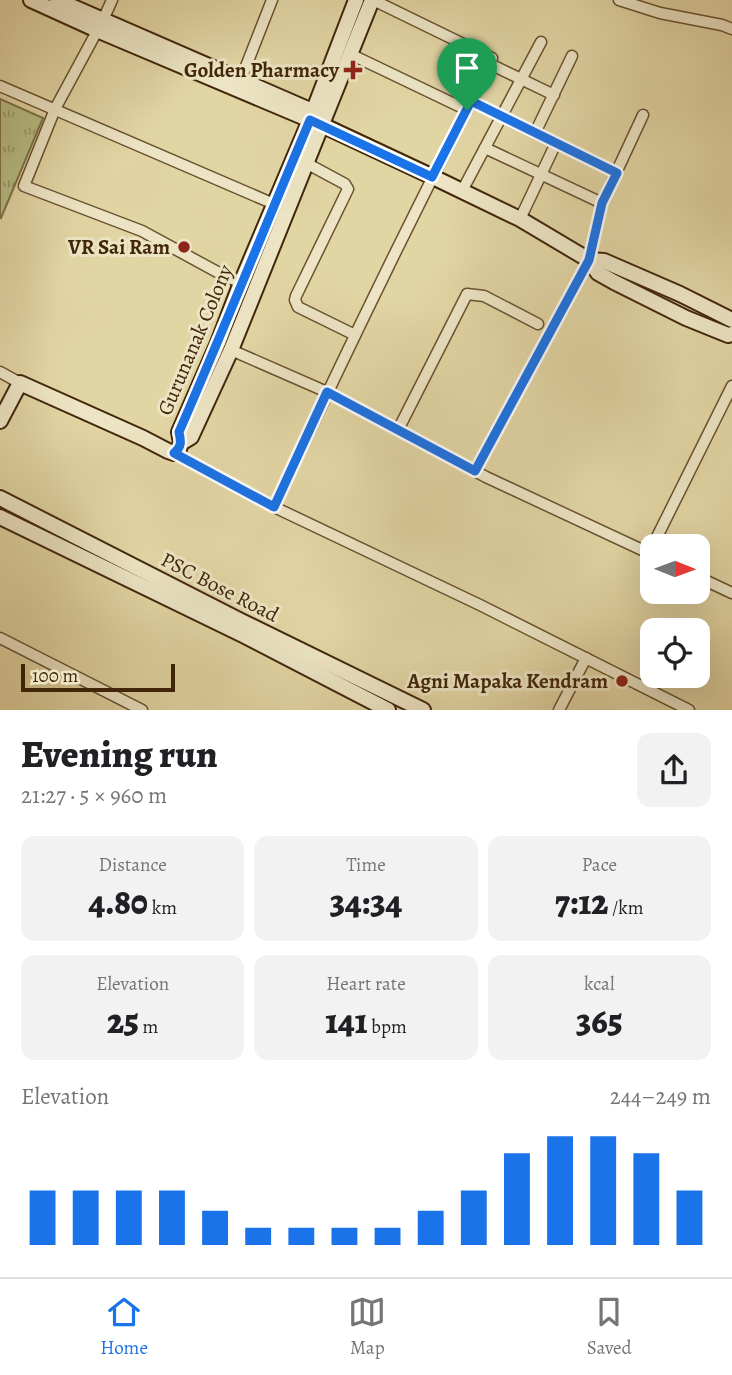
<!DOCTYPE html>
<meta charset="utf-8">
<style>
body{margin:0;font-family:Alegreya,serif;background:#f2f2f2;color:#202124;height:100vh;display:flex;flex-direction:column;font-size:26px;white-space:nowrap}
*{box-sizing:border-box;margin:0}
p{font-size:23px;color:#757577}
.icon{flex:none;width:38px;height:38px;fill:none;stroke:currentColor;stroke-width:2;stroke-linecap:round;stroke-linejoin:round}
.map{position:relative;height:710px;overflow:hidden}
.panel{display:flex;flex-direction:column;background:#fff;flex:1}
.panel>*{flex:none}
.needle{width:46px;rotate:91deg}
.fabs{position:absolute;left:640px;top:534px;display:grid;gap:14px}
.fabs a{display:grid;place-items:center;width:70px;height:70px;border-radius:14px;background:#fff;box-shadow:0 7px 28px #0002;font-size:35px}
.scale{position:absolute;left:21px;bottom:18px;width:154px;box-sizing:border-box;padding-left:7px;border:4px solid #41260a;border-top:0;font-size:19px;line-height:24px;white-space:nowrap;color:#41260a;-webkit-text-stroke:5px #ece4c4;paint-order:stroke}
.pin{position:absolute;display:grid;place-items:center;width:60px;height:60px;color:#fff;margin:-72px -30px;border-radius:50% 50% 50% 0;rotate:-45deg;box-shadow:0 0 7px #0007}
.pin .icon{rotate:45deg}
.round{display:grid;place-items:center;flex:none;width:74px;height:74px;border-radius:14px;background:#f2f2f2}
.headline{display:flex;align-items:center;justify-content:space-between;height:119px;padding:0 21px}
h1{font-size:38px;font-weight:800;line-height:52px}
.metrics{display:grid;grid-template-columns:repeat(3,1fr);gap:10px;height:119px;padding:7px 21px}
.metrics div{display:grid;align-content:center;border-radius:14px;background:#f2f2f2;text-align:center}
.metrics b{font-size:35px;font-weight:800}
.metrics small{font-size:19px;font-weight:400}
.metrics p{font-size:19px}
.chart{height:196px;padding:14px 21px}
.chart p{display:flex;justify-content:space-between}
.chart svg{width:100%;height:126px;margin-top:7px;stroke:#1a73e8;stroke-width:6}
.dock{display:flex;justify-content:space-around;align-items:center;height:98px;border-top:2px solid #e0e0e0;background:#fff;font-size:19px;color:#757577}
.dock a{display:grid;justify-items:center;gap:4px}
.dock .on{color:#1a73e8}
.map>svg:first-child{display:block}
.grass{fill:url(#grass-tufts);stroke:#7c7146;stroke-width:2}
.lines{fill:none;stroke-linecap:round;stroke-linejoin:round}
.street-casing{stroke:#695230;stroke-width:13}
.secondary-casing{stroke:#41260a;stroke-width:18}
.street{stroke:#ece4c4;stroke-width:10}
.secondary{stroke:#ece4c4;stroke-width:14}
.route-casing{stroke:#fff;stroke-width:14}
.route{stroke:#1a73e8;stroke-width:9}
.poi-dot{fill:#8f2418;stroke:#ece4c4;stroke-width:2.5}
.labels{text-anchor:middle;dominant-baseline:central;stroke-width:6;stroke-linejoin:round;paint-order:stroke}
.poi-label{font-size:21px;font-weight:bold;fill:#41260a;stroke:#ece4c4;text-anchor:end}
.street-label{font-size:21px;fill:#41260a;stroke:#ece4c4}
</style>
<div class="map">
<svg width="732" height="710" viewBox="0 0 732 710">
<defs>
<pattern id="grass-tufts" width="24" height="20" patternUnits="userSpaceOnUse" patternTransform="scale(1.75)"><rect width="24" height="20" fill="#b7bc83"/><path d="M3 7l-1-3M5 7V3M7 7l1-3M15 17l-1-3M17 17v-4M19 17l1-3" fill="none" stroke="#969969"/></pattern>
</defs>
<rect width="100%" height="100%" fill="#e2d5a4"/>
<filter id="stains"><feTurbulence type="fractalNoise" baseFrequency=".00286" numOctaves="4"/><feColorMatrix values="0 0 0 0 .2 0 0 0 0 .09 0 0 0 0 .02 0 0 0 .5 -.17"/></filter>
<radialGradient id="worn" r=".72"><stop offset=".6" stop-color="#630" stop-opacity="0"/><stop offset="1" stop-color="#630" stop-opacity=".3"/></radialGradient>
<path class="grass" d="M0,99l43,19 -42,100 -1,-1z"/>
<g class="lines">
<g class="street-casing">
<g id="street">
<path d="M112,0l-9,20 -48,89 -31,77 118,45 79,43 20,9"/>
<path d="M373,0l117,57 2,1 -2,6 64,31"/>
<path d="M619,0l41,13 62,12 10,4"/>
<path d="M350,54l117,56"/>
<path d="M572,56l-37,77 82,40"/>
<path d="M241,79l31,-79"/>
<path d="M0,86l274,118"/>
<path d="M471,101l64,32"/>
<path d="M485,148l117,55"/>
<path d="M306,163l39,21 3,5 -52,107 -1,4 3,7 57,28"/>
<path d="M462,191l79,-149"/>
<path d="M520,219l36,-76"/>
<path d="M231,350l96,42 159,85 167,78"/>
<path d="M0,372l20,11"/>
<path d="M398,430l69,-136 17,2 54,28"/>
<path d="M174,453l100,54 206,98 209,105"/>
<path d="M475,471l114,-211 13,-57 41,-88"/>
<path d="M274,507c69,-149 141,-297 216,-443"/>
<path d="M649,553l83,-167"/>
<path d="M698,577l34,16"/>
<path d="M0,638l142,72"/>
<path d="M559,710l27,-52"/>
</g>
</g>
<g class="secondary-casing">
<g id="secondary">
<path d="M31,0l66,30 225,95 111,52 87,42 69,41 9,13 16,9 72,36 42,17 4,-1"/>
<path d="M57,0l262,114"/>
<path d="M589,260l15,1 76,33 52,26"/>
<path d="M0,421l20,-38 123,55 25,13 6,2 5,-4 2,-6 10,-6 40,-87 141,-350"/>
<path d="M181,443l-2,-11 39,-89 23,-60 69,-163 46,-120"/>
<path d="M0,498l241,123 182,89"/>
<path d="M0,517l245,119 143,74"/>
</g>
</g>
<use href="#street" class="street"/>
<use href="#secondary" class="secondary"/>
</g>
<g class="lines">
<g class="route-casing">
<path id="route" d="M471,101l146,72 -15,30 -13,57 -114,211 -148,-79 -53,115 -100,-54c8,-6 7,-12 5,-21 45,-103 87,-208 131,-312l122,57z"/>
</g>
<use href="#route" class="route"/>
</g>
<g class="poi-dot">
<path d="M349.5 59.5h7v7h7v7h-7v7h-7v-7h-7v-7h7z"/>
<circle cx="184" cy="247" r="7"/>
<circle cx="622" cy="681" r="7"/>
</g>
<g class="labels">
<g class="poi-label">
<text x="339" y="70">Golden Pharmacy</text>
<text x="170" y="247">VR Sai Ram</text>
<text x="608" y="681">Agni Mapaka Kendram</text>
</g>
<g class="street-label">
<text transform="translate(195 340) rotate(-67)">Gurunanak Colony</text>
<text transform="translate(220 587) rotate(27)">PSC Bose Road</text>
</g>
</g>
<rect width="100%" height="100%" filter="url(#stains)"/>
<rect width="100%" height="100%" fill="url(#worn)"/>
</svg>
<div class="fabs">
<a><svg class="needle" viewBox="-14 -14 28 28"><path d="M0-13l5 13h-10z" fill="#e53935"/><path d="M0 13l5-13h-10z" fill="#757577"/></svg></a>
<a><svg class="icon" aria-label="locate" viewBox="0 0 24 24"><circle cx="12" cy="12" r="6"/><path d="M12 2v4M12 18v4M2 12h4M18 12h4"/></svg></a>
</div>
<div class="scale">100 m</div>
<div class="pin" style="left:467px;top:110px;background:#1e9e55"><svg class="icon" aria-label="arrive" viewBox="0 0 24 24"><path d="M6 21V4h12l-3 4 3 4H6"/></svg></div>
</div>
<section class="panel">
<div class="headline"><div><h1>Evening run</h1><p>21:27 · 5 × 960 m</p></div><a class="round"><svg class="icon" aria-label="share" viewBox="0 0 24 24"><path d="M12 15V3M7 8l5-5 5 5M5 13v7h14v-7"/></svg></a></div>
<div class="metrics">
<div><p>Distance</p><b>4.80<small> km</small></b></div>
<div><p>Time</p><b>34:34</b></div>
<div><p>Pace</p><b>7:12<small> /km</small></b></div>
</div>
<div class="metrics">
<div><p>Elevation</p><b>25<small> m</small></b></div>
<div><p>Heart rate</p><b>141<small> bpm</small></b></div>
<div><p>kcal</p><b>365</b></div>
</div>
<div class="chart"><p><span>Elevation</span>244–249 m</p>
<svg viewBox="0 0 160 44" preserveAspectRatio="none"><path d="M5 44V25M15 44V25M25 44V25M35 44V25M45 44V32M55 44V38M65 44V38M75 44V38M85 44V38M95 44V32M105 44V25M115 44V12M125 44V6M135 44V6M145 44V12M155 44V25"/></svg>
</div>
</section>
<nav class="dock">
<a class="on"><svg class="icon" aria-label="home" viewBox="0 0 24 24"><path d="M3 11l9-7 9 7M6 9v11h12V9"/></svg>Home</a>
<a><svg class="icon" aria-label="map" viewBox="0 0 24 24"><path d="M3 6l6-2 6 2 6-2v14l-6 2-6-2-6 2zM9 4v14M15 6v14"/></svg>Map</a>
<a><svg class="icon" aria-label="saved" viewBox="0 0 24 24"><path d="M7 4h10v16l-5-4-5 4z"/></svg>Saved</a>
</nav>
